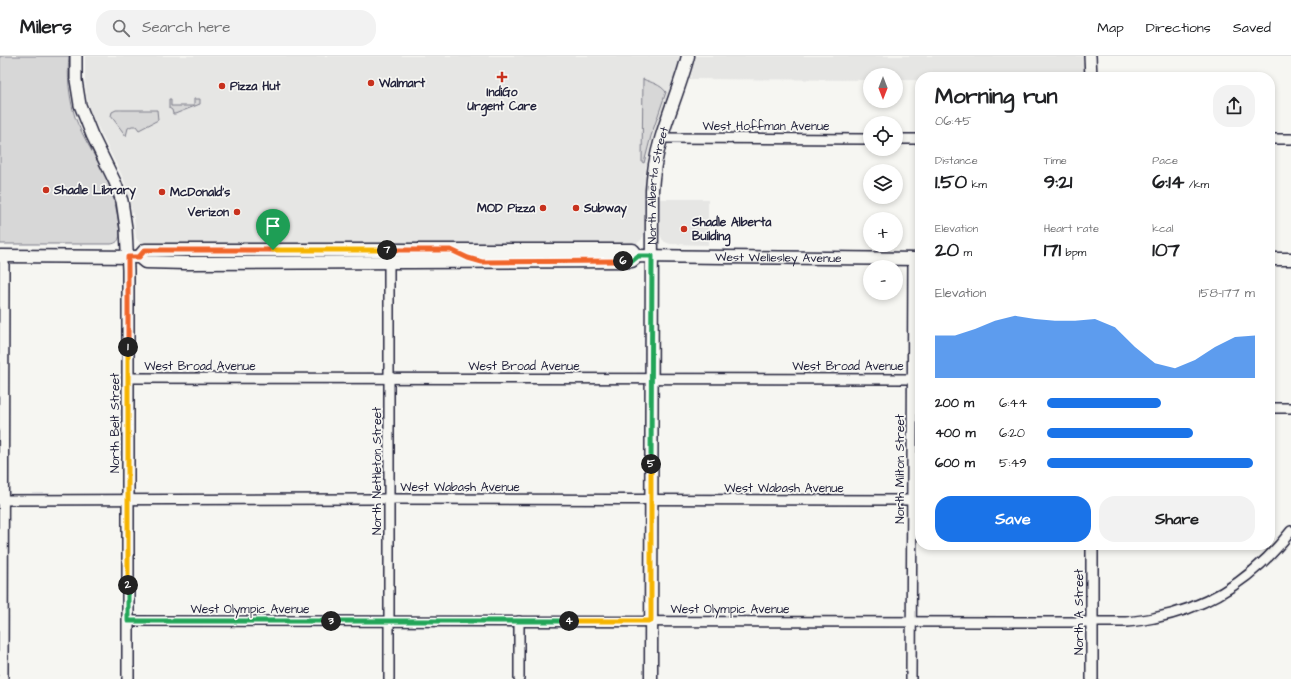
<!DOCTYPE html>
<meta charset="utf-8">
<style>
body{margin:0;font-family:"Architects Daughter",sans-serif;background:#f2f2f2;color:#202124;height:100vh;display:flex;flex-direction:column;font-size:15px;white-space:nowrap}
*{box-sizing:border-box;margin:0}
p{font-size:13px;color:#757577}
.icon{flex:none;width:22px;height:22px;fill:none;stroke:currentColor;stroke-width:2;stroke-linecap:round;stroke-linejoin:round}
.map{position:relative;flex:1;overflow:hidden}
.sheet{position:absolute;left:915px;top:16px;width:360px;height:478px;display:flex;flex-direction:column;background:#fff;border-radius:16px;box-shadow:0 2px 6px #0003}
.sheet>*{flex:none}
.needle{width:26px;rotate:180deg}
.tools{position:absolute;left:863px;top:12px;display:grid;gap:8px}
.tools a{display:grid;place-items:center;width:40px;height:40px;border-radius:50%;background:#fff;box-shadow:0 2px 6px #0003;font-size:20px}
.pin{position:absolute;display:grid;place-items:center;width:34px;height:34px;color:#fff;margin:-41px -17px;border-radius:50% 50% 50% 0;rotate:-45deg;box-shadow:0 0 4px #0007}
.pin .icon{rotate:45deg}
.km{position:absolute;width:20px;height:20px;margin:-10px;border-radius:50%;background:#222;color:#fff;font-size:11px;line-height:20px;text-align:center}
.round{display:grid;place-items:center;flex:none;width:42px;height:42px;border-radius:16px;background:#f2f2f2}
.summary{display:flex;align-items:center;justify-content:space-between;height:68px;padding:0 20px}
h1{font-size:22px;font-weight:800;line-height:30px}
.stats{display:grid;grid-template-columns:repeat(3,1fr);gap:6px;height:68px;padding:4px 20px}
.stats div{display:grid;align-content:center}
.stats b{font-size:20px;font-weight:800}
.stats small{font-size:11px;font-weight:400}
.stats p{font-size:11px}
.chart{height:112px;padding:8px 20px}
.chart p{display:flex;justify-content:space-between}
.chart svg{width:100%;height:72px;margin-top:4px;fill:#1a73e8;opacity:.7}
.action{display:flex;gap:8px;margin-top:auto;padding:8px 20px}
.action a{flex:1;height:46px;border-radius:16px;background:#1a73e8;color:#fff;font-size:16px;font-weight:800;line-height:46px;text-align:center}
.action a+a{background:#f2f2f2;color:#202124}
ul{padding:0 20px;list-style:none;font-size:13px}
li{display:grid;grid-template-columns:64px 48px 1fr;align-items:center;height:30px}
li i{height:10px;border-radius:5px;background:#1a73e8}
header{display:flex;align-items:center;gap:24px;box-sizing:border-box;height:56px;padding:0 20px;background:#fff;border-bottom:1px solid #e0e0e0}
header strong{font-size:19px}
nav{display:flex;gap:22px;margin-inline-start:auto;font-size:14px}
.search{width:280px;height:36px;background:#f2f2f2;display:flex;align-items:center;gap:10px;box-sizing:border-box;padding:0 14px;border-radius:16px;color:#757577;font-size:15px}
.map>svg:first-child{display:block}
.built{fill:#e6e6e4}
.green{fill:#d7d7d7;stroke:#7c7c89}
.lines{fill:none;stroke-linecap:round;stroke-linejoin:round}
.minor-casing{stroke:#22223b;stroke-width:12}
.tertiary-casing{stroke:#22223b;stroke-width:14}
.secondary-casing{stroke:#22223b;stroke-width:15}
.minor{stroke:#f6f6f2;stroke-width:9}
.tertiary{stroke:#f6f6f2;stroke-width:11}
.secondary{stroke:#f6f6f2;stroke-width:12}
.split-1-casing{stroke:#fff;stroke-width:8}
.split-2-casing{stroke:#fff;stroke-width:8}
.split-3-casing{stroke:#fff;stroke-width:8}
.split-4-casing{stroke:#fff;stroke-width:8}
.split-5-casing{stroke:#fff;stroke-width:8}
.split-6-casing{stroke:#fff;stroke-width:8}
.split-7-casing{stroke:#fff;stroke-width:8}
.split-8-casing{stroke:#fff;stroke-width:8}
.split-1{stroke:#f0652b;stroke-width:5}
.split-2{stroke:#f5b400;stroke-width:5}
.split-3{stroke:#22a559;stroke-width:5}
.split-4{stroke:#22a559;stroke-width:5}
.split-5{stroke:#f5b400;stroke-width:5}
.split-6{stroke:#22a559;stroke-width:5}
.split-7{stroke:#f0652b;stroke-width:5}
.split-8{stroke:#f5b400;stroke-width:5}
.poi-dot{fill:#c8321e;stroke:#f6f6f2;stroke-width:1.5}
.labels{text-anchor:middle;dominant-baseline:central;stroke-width:3.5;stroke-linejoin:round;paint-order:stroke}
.poi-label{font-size:12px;font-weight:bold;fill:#22223b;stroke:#f6f6f2;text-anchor:start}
.street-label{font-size:12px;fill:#22223b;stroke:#f6f6f2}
</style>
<header>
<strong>Milers</strong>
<div class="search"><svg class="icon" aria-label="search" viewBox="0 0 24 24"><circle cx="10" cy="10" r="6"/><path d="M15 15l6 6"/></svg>Search here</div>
<nav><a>Map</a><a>Directions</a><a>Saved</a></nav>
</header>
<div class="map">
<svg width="1291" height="623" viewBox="0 0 1291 623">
<rect width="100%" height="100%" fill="#f6f6f2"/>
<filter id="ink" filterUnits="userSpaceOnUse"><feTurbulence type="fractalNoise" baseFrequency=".025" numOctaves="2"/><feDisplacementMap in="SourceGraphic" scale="8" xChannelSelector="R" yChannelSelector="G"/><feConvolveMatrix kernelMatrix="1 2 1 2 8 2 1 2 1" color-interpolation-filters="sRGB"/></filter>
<g filter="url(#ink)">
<g class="built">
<path d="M85,0h597l-7,22 -21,56 -6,24 -3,15 -1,61 -2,5 -3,3 -4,2 -57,1h-386l-52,-2 -4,-5 -2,-19 -10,-39 -34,-69 -3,-13 -2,-16z"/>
<path d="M696,0h389v21h-165v3h-24v-5h-26v5l-180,-1z"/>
<path d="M660,143h48v46l-38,-1 -5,-2 -3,-3 -2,-5z"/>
</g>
<g class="green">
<path d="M0,0h69c-2,20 0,41 6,61 8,21 21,40 31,60 6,15 11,31 13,48 1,7 3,18 -8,19h-111z"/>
<path d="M643,23c9,4 17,5 23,13l-15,44 -7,27 -2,-1z"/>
<path d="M169,43h2v7h23v-7h6v5l-25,10h-2l-1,-4 -3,-2z"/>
<path d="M116,54h41l1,10 -19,10 -3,-4h-4l-4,2 -2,8 -15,-20 1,-4z"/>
</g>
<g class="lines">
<g class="minor-casing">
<g id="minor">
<path d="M661,82l209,1"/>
<path d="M896,83h24"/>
<path d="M1270,83h21"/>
<path d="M128,322l792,1"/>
<path d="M1270,352h21"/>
<path d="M0,444l388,-1 532,1"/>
<path d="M128,565l998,1c10,-1 19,-2 28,-4 57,-11 102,-42 137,-87"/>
<path d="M519,565v58"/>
<path d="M3,623l1,-423"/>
<path d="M389,623v-416"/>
<path d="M911,623l2,-420"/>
</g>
</g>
<g class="tertiary-casing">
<g id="tertiary">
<path d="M76,0v24l4,25 12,30 23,47 7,19 4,27 2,42v409"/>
<path d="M1090,0l1,21"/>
<path d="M1092,489v134"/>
</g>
</g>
<g class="secondary-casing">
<g id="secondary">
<path id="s1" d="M0,200l139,1 6,5 41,1 446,-2 6,-5 282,3"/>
<path d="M139,201l6,-7h488l5,6"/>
<path d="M1270,203h21"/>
<path id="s2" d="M651,623l1,-489c1,-17 4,-34 9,-51 8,-28 20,-55 27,-83"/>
</g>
</g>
<use href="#minor" class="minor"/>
<use href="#tertiary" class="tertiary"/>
<use href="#secondary" class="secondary"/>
</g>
</g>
<g class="lines" filter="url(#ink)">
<g class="split-1-casing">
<path id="split-1" d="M128,291v-90h11l6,-7h128"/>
</g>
<g class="split-2-casing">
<path id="split-2" d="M128,529v-238"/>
</g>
<g class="split-3-casing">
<path id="split-3" d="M128,529v36h203"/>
</g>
<g class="split-4-casing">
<path id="split-4" d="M331,565h238"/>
</g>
<g class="split-5-casing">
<path id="split-5" d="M569,565h82v-157"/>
</g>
<g class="split-6-casing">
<path id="split-6" d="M623,205h9l6,-5h14l-1,208"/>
</g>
<g class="split-7-casing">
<path id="split-7" d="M387,194h64l17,8 14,4 141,-1"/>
</g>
<g class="split-8-casing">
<path id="split-8" d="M273,194h114"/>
</g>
<use href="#split-1" class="split-1"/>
<use href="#split-2" class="split-2"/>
<use href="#split-3" class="split-3"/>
<use href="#split-4" class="split-4"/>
<use href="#split-5" class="split-5"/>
<use href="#split-6" class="split-6"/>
<use href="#split-7" class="split-7"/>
<use href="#split-8" class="split-8"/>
</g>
<g class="poi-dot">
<path d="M500 15h4v4h4v4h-4v4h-4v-4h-4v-4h4z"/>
<circle cx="371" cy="27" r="4"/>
<circle cx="222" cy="30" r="4"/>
<circle cx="46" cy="134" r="4"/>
<circle cx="162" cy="136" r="4"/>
<circle cx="543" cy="152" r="4"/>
<circle cx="576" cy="152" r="4"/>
<circle cx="237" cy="156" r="4"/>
<circle cx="684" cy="173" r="4"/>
</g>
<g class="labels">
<g class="poi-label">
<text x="379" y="27">Walmart</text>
<text x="230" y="30">Pizza Hut</text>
<text x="502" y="36" text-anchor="middle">IndiGo<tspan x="502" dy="14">Urgent Care</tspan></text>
<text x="54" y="134">Shadle Library</text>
<text x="170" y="136">McDonald's</text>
<text x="535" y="152" text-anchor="end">MOD Pizza</text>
<text x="584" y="152">Subway</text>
<text x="229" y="156" text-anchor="end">Verizon</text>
<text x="692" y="166">Shadle Alberta<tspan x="692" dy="14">Building</tspan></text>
</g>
<g class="street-label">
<text x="766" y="70">West Hoffman Avenue</text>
<text stroke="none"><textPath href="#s2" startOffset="494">North Alberta Street</textPath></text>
<text stroke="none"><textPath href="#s1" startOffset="782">West Wellesley Avenue</textPath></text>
<text x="200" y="310">West Broad Avenue</text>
<text x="524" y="310">West Broad Avenue</text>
<text x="848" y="310">West Broad Avenue</text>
<text transform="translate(115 367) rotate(-90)">North Belt Street</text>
<text transform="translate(900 413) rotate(-90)">North Milton Street</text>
<text transform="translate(377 415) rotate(-90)">North Nettleton Street</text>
<text x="460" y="431">West Wabash Avenue</text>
<text x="784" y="432">West Wabash Avenue</text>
<text x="250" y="553">West Olympic Avenue</text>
<text x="730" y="553">West Olympic Avenue</text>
<text transform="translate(1079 556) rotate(-90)">North A Street</text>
</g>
</g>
</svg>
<div class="tools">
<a><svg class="needle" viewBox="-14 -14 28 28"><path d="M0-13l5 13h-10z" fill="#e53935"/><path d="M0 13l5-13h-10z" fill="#757577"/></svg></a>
<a><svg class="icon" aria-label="locate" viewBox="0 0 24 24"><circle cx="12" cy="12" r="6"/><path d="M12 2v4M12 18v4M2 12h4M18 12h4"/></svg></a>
<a><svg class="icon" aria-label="layers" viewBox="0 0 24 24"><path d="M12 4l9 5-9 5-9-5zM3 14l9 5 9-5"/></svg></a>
<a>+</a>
<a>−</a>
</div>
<div class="pin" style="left:273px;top:194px;background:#1e9e55"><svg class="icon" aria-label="arrive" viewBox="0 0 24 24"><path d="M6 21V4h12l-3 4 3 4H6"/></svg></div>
<b class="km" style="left:128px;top:291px">1</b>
<b class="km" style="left:128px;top:529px">2</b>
<b class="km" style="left:331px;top:565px">3</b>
<b class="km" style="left:569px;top:565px">4</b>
<b class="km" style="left:651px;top:408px">5</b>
<b class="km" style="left:623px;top:205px">6</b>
<b class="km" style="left:387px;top:194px">7</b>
<section class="sheet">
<div class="summary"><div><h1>Morning run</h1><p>06:45</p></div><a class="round"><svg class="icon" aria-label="share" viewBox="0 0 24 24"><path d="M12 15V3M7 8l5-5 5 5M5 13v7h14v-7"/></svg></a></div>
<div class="stats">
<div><p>Distance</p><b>1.50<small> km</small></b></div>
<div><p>Time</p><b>9:21</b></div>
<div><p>Pace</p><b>6:14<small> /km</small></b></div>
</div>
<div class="stats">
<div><p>Elevation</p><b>20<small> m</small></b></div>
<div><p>Heart rate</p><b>171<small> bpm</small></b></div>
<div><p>kcal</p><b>107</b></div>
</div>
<div class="chart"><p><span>Elevation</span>158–177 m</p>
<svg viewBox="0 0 160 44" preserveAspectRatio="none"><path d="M0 44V18L10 18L20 14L30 9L40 6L50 8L60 9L70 9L80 8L90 13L100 25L110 35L120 38L130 33L140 25L150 19L160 18V44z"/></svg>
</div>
<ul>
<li><b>200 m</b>6:44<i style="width:55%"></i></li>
<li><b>400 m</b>6:20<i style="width:70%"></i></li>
<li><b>600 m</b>5:49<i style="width:99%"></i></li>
</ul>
<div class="action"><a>Save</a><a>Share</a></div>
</section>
</div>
